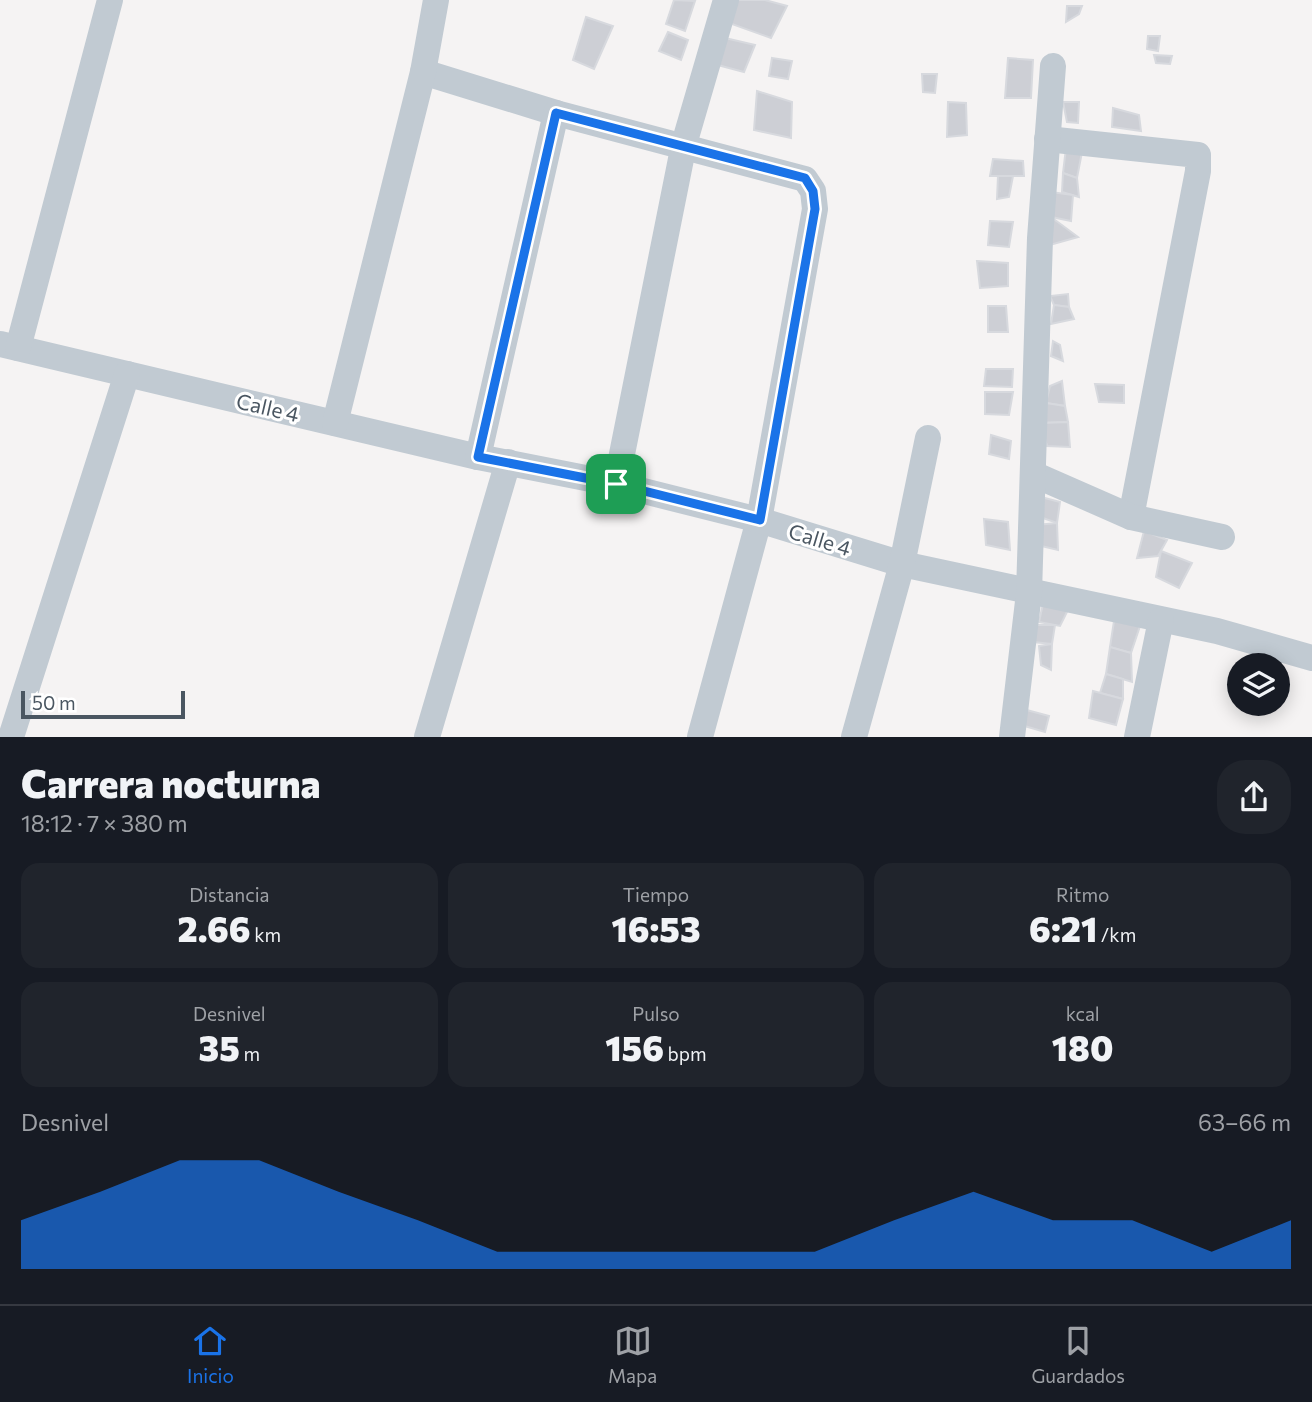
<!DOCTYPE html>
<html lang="es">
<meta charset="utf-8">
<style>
body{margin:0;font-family:Commissioner,sans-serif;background:#20242c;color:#f1f3f6;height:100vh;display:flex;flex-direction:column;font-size:26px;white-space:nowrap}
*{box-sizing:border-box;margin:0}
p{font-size:23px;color:#9ea1a6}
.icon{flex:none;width:38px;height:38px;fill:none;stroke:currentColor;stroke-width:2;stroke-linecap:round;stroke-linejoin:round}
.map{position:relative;height:737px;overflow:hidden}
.sheet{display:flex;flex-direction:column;background:#171b24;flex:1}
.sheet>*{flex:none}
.buttons{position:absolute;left:1227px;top:653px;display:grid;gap:14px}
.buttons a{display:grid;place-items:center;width:63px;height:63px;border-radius:50%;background:#171b24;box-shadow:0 4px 18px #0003;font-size:35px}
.scale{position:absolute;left:21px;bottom:18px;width:164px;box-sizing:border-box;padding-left:7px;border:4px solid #4a5661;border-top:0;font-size:19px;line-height:24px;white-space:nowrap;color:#4a5661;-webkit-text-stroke:5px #fff;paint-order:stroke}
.pin{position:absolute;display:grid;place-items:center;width:60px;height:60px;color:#fff;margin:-30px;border-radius:14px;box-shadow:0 4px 10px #0006}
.round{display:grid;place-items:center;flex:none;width:74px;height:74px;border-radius:28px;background:#20242c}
.overview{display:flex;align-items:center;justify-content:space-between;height:119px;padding:0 21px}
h1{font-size:38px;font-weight:800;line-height:52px}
.stats{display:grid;grid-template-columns:repeat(3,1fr);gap:10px;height:119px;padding:7px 21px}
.stats div{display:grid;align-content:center;border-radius:18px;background:#20242c;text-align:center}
.stats b{font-size:35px;font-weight:800}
.stats small{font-size:19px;font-weight:400}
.stats p{font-size:19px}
.chart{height:196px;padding:14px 21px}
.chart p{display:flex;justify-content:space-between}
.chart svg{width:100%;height:126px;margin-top:7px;fill:#1a73e8;opacity:.7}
.tabs{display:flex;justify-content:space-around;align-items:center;height:98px;border-top:2px solid #363941;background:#171b24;font-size:19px;color:#9ea1a6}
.tabs a{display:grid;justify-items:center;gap:4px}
.tabs .selected{color:#1a73e8}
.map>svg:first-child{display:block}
.building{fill:#cdcfd5;stroke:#d7d9de;stroke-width:2}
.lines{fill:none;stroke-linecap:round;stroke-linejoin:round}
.minor{stroke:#c1cad2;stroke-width:26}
.route-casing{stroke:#fff;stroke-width:14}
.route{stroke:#1a73e8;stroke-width:9}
.labels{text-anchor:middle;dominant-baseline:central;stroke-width:6;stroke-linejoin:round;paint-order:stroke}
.street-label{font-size:21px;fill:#4a5661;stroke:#fff}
</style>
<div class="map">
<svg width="1312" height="737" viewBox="0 0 1312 737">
<rect width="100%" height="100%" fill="#f5f3f3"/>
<g class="building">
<path d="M674,0l21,1 -10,30 -19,-7z"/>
<path d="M737,0h28l22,6 -16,32 -42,-15z"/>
<path d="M1067,6h15l-3,8 -13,8z"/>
<path d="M586,17l27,9 -19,43 -21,-9z"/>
<path d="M668,32l20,8 -7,20 -22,-9z"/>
<path d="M1148,36h12l-2,15 -11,-2z"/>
<path d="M725,38l30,7 -11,27 -30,-8z"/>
<path d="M1154,55l18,1 -2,8 -14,-1z"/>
<path d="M772,58l20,3 -4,18 -19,-3z"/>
<path d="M1008,58l25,2 -2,38h-26z"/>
<path d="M922,74h15l-2,19 -12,-1z"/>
<path d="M757,91l35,11 -1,36 -37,-8z"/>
<path d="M948,102l18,1 1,32 -20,2z"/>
<path d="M1063,102h16l-1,21 -11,-1z"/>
<path d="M1113,108l26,7 2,16 -29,-4z"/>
<path d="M1066,148l16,4 -5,26 -14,-5z"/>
<path d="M993,159l30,2 1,15h-34z"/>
<path d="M1063,173l14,5 2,19 -17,-5z"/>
<path d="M998,176h15l-4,21 -12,2z"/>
<path d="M1051,192l22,3 -2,26 -20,-4z"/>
<path d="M1051,217l27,20 -28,8z"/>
<path d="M990,221l23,1 -4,25 -21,-2z"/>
<path d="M977,261l31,2v23l-28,2z"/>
<path d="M1068,294l1,13 -15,-2 -4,-9z"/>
<path d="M1054,305l15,2 5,12 -23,5z"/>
<path d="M988,306h18l2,26h-20z"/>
<path d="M1053,341l7,4 3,16 -12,-5z"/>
<path d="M986,369h27l-1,18 -28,-1z"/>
<path d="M1062,381l3,25 -19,-3 4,-17z"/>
<path d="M1095,384l29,1v18l-25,-1z"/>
<path d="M985,392h28l-4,23 -24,-1z"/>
<path d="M1046,403l19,3 3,16 -27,1z"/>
<path d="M1068,422l2,25 -23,-1 -6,-23z"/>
<path d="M991,435l20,6 -2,18 -20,-5z"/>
<path d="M1041,497l19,5 -3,21 -17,-6z"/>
<path d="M984,519l24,3 2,28 -24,-5z"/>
<path d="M1057,523l1,27 -21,-5 -1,-20z"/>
<path d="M1144,531l23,9 -9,16 -21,2z"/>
<path d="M1161,551l31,12 -13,25 -23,-11z"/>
<path d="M1044,599l26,7 -10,20 -21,-4z"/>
<path d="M1114,621l26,5 -9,27 -21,-6z"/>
<path d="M1033,625h22l-3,19 -19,-2z"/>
<path d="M1052,644l-1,26 -10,-5 -2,-19z"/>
<path d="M1110,647l21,6 1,29 -26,-8z"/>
<path d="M1106,674l17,5v20l-23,-6z"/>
<path d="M1093,691l30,8 -7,26 -27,-7z"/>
<path d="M1023,709l26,7 -4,16 -24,-7z"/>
</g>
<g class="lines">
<g class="minor">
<path d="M423,72l133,41 249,66 8,12 2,18 -56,311 -59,217"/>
<path d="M1047,139l151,16v16l-67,346"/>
<path d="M0,344l478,113 138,27 143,36 143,44 315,67 95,27"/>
<path d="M18,348l92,-348"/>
<path d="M335,423l88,-351 13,-72"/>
<path d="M478,457l78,-344"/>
<path d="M1033,474l98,43 91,20"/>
<path d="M616,484l68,-340 42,-144"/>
<path d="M11,737l116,-363"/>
<path d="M427,737l81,-275"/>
<path d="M854,737l48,-173 26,-126"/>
<path d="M1012,737l17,-144 11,-355 13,-172"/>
<path d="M1137,737l24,-117"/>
</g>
</g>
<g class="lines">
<g class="route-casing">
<path id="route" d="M556,113l249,65 8,13 2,18 -55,311 -144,-36 -138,-27z"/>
</g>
<use href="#route" class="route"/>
</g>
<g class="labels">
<g class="street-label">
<text transform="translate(268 407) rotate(13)">Calle 4</text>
<text transform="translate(820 539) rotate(17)">Calle 4</text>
</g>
</g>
</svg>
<div class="buttons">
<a><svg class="icon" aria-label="layers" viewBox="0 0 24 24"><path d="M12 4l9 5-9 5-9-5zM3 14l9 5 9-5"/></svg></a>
</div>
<div class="scale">50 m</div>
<div class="pin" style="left:616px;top:484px;background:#1e9e55"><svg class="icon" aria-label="arrive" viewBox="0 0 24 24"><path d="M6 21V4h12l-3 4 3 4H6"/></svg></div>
</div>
<section class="sheet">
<div class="overview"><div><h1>Carrera nocturna</h1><p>18:12 · 7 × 380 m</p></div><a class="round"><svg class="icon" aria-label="share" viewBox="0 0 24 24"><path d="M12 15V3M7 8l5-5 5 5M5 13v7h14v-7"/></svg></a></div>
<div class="stats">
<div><p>Distancia</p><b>2.66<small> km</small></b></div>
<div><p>Tiempo</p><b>16:53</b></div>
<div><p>Ritmo</p><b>6:21<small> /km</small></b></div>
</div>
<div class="stats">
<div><p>Desnivel</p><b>35<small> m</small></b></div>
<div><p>Pulso</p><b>156<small> bpm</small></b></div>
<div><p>kcal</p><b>180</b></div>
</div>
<div class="chart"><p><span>Desnivel</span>63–66 m</p>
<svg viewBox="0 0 160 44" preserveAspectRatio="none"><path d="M0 44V27L10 17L20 6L30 6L40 17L50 27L60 38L70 38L80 38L90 38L100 38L110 27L120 17L130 27L140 27L150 38L160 27V44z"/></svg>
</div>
</section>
<nav class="tabs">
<a class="selected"><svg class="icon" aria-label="home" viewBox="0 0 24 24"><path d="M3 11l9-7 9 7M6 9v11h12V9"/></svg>Inicio</a>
<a><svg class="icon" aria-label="map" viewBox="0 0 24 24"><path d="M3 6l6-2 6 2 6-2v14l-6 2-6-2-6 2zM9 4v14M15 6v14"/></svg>Mapa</a>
<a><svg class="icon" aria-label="saved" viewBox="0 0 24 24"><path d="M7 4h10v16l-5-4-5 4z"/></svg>Guardados</a>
</nav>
